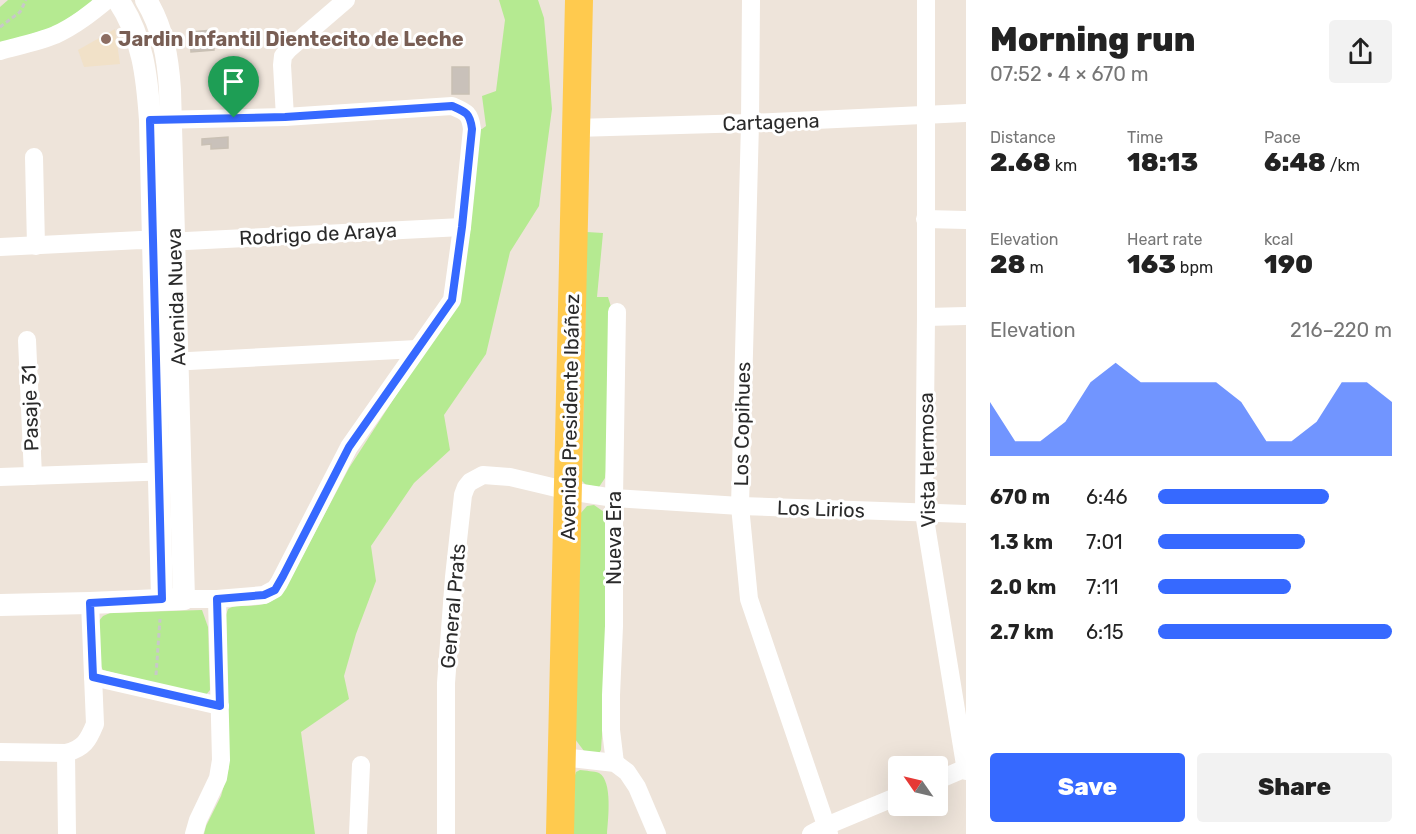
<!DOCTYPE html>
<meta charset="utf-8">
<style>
body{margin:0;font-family:Rubik,sans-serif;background:#f2f2f2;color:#222;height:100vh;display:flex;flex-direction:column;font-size:22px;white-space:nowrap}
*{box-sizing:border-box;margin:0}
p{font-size:20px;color:#767676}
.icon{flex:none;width:33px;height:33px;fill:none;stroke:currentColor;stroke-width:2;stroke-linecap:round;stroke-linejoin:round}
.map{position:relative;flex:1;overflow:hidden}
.details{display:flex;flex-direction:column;background:#fff;width:450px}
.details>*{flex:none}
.needle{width:39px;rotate:304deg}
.controls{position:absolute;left:888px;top:756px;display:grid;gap:12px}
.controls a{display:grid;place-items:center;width:60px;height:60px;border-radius:6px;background:#fff;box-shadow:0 6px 24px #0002;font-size:30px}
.pin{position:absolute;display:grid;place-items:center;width:51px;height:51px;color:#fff;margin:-62px -26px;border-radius:50% 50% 50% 0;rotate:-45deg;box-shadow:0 0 6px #0007}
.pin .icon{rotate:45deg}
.round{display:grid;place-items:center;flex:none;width:63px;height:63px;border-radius:6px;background:#f2f2f2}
.summary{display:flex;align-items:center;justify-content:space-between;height:102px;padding:0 24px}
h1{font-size:33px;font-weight:800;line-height:45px}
.metrics{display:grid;grid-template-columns:repeat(3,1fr);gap:9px;height:102px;padding:6px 24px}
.metrics div{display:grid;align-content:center}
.metrics b{font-size:26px;font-weight:800}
.metrics small{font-size:16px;font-weight:400}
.metrics p{font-size:16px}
.chart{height:168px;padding:12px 24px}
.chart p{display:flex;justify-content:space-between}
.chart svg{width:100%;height:108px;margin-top:6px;fill:#3669ff;opacity:.7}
.cta{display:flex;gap:12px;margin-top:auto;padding:12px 24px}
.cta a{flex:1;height:69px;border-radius:6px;background:#3669ff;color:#fff;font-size:24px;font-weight:800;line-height:69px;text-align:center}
.cta a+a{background:#f2f2f2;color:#222}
ul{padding:0 24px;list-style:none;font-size:20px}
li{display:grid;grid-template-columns:96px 72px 1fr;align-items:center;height:45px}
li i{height:15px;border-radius:8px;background:#3669ff}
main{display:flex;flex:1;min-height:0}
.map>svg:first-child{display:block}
.education{fill:#f1e1c8}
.green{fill:#b5ea91}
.building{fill:#c9c1ba;stroke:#c9c0b4;stroke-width:1.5}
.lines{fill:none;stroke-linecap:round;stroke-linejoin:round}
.path{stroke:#c8c8c8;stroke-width:3;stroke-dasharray:4.5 3;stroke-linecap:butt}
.minor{stroke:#fff;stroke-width:18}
.tertiary{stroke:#fff;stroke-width:22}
.primary{stroke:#ffca4e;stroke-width:28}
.route-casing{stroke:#fff;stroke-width:12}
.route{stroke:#3669ff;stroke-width:8}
.education-dot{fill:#8d6e63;stroke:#fff;stroke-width:2}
.labels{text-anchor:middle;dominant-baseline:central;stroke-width:6;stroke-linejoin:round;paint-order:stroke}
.education-label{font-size:20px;font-weight:bold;fill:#785e54;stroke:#fff;text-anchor:start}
.street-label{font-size:20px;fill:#2a2a2a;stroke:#fff}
</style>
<main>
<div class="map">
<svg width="966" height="834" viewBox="0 0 966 834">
<rect width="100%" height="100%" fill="#eee4da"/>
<path class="education" d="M115,29l5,35 -36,3 -6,-17z"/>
<g class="green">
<path d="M8,0h84l-1,3 -34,23 -57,18v-37z"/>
<path d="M499,0h39l6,18 8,91 -13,97 -29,46 -24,102 -42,61 6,35 -36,33 -43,63 5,35 -20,53 -12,42 5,23 -48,33 14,102h-111l2,-8 15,-30 8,-29 -3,-152 2,-6c6,-4 11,-3 19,-3 17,-1 26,-2 38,-17l64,-121 106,-164 21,-175h6l4,-3 -4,-30 14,-5 9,-71z"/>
<path d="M587,232l16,1 -6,64h11l4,13 -6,161 -1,7 -6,9 -13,-2 -4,-4z"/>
<path d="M594,505l10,7 2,5 -1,172 -4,61 -3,5 -14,-4 -9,-12 5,-225 7,-8z"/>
<path d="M202,610l6,17 2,63 -6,7 -101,-27 -3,-5 -2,-43 5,-6 7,-3z"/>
<path d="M580,770c6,1 14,1 19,3 14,8 9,47 8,61h-34l2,-59 1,-3z"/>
</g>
<g class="building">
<path d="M213,30l1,20 -23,2 -1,-20z"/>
<rect x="452" y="67" width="17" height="27"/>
<path d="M228,137v11l-17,1v-5l-9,1v-6z"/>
</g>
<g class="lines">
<g class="path">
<path d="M0,27l20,-15 6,-12"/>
<path d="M156,675l4,-56"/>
</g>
<g class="minor">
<path d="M751,0l-1,123 -10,383 9,93 80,235"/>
<path d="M926,0v317l-2,196 42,258"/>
<path d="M0,51c18,-5 38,-9 55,-16 20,-9 36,-22 52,-35"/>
<path d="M285,117l-3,-52 1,-9 6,-7 57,-49"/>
<path d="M158,120l127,-3 167,-11c14,6 18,7 20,23l-10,98 -10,73 -103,147 -70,136 -4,6 -11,6 -47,4h-33"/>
<path d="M575,128l175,-5 216,-10"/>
<path d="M34,157l2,89"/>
<path d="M925,219l41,1"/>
<path d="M0,247l141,-7 45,1 276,-14"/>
<path d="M926,317l40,-1"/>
<path d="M27,340l6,136"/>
<path d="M165,361h24l228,-12"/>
<path d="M0,477l172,-6"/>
<path d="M93,677l127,29"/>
<path d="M0,752l66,1c18,-5 22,-12 29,-29l-5,-121"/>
<path d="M66,753l1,81"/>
<path d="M562,757l53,6 12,9 10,15 20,47"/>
<path d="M615,763l-4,-33v-35l3,-69v-128l3,-186"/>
<path d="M938,780l28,-12"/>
<path d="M194,834l4,-14 20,-42 3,-18 -4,-161"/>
<path d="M358,834l3,-69"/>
<path d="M446,834v-151l8,-106 9,-82 3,-8 4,-5 13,-7 27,2 59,14 45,7 126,8 226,8"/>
<path d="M811,834l15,-8 72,-30"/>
</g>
<g class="tertiary">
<path d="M118,0c25,37 29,77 32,120l12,479"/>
<path d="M0,605l90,-2 94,-4 -14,-509c-2,-32 -7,-62 -24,-90"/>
</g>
<path class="primary" d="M560,834l19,-834"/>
</g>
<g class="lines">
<g class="route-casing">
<path id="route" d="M452,106c14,6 18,7 20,23l-10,98 -10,73 -103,147 -66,129 -8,14 -11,5 -47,4 3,107 -127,-29 -3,-74 72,-4 -12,-479 135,-3z"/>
</g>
<use href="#route" class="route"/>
</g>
<circle class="education-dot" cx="106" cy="39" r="6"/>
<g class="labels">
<g class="education-label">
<text x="118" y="39">Jardin Infantil Dientecito de Leche</text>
</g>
<g class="street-label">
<text transform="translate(771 122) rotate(-2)">Cartagena</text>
<text transform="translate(318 234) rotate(-3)">Rodrigo de Araya</text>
<text transform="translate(176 297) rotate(-92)">Avenida Nueva</text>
<text transform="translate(30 408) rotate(-92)">Pasaje 31</text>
<text transform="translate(570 417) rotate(-89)">Avenida Presidente Ibáñez</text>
<text transform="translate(742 424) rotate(-89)">Los Copihues</text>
<text transform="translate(927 460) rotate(-91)">Vista Hermosa</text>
<text transform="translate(821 509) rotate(2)">Los Lirios</text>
<text transform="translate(614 538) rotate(-90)">Nueva Era</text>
<text transform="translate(453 606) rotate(-85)">General Prats</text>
</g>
</g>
</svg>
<div class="controls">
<a><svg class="needle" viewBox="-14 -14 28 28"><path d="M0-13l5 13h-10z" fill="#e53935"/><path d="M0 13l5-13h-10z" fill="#767676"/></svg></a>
</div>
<div class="pin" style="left:234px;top:118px;background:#1e9e55"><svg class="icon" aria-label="arrive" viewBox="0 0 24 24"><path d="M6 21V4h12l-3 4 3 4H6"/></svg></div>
</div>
<section class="details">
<div class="summary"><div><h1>Morning run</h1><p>07:52 · 4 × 670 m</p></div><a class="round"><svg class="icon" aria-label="share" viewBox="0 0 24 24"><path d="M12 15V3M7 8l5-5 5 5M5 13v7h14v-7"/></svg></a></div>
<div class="metrics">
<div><p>Distance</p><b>2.68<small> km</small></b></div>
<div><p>Time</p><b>18:13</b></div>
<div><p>Pace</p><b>6:48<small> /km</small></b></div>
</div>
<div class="metrics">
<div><p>Elevation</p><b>28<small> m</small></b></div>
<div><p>Heart rate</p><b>163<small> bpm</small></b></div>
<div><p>kcal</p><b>190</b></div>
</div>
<div class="chart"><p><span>Elevation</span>216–220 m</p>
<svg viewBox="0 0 160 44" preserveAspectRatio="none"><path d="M0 44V22L10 38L20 38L30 30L40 14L50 6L60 14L70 14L80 14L90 14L100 22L110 38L120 38L130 30L140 14L150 14L160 22V44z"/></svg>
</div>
<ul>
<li><b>670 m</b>6:46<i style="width:73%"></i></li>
<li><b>1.3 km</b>7:01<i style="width:63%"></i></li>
<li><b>2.0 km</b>7:11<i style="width:57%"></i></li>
<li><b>2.7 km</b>6:15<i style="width:100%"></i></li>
</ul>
<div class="cta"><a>Save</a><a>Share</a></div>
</section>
</main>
